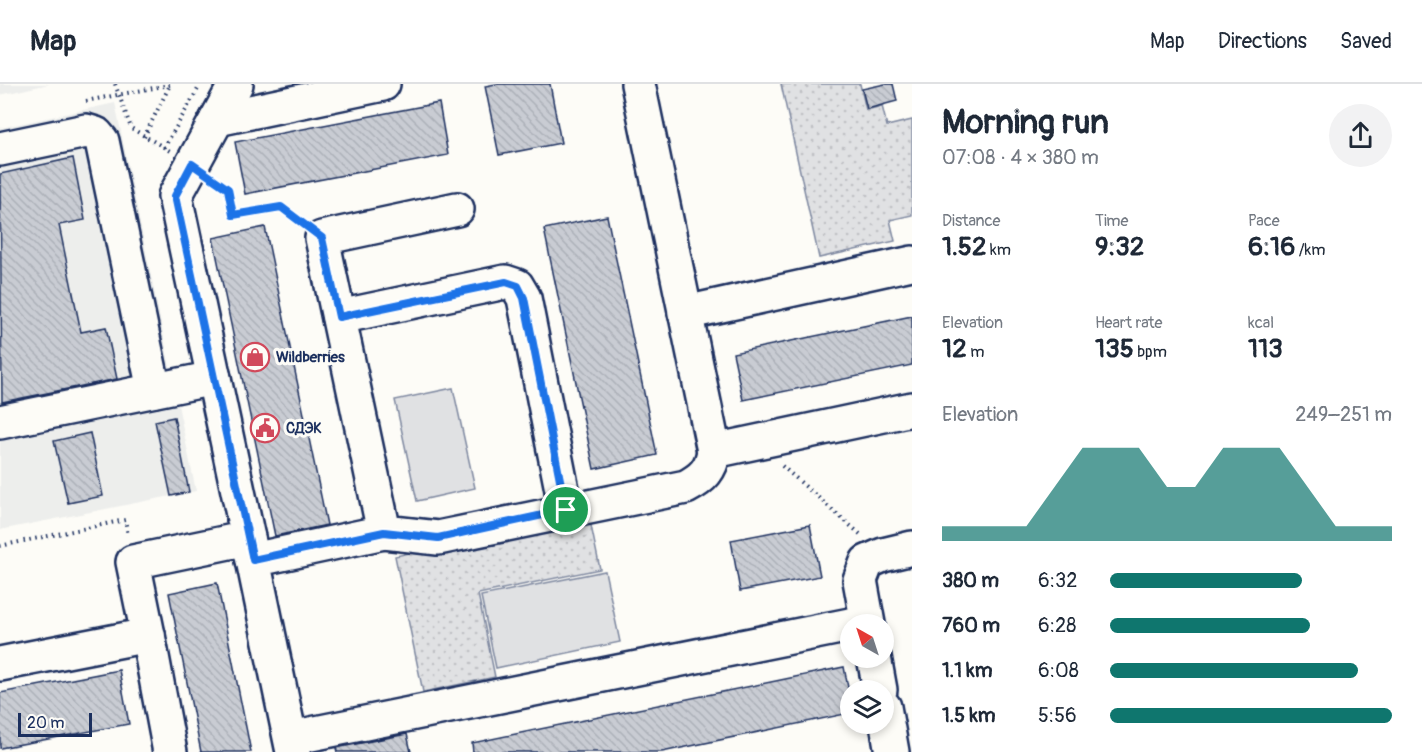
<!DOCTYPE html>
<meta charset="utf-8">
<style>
body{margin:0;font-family:Pangolin,sans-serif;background:#f2f2f3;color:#1f2937;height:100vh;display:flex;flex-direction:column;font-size:22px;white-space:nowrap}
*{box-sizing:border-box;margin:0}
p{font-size:20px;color:#747a83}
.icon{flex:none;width:33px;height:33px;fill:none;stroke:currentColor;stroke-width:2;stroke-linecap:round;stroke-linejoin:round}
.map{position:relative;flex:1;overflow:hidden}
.panel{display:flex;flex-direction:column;background:#fff;width:510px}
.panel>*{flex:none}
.needle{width:39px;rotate:321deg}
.tools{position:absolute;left:840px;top:530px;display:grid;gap:12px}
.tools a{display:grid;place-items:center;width:54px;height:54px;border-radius:50%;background:#fff;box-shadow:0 3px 9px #0003;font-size:30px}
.scale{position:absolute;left:18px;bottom:15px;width:74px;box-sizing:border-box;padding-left:6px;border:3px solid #1b2f5e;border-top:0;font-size:16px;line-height:21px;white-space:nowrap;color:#1b2f5e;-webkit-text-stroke:4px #fdfcf7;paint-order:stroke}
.pin{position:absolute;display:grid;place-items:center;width:51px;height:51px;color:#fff;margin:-26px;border:3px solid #fff;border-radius:50%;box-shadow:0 2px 6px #0007}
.round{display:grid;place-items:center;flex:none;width:63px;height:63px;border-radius:32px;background:#f2f2f3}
.headline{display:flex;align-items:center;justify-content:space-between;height:102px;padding:0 30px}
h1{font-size:33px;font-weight:700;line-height:45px}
.metrics{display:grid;grid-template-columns:repeat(3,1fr);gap:9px;height:102px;padding:6px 30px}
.metrics div{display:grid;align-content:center}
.metrics b{font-size:26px;font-weight:700}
.metrics small{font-size:16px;font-weight:400}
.metrics p{font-size:16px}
.chart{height:168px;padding:12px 30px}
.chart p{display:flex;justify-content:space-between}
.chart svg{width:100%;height:108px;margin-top:6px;fill:#0f766e;opacity:.7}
ul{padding:0 30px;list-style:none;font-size:20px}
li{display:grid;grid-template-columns:96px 72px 1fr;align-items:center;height:45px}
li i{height:15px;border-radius:8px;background:#0f766e}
header{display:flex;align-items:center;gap:36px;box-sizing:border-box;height:84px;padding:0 30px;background:#fff;border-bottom:2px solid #e0e1e3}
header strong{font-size:28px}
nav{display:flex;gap:33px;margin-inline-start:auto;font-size:21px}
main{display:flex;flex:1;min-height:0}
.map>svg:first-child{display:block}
.built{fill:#edeeec}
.park{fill:url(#park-dots);stroke:#7e88a0;stroke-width:1.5}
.pitch{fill:#e0e1e3;stroke:#7e88a0;stroke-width:1.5}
.building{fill:url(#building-back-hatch);stroke:#1b2f5e;stroke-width:1.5}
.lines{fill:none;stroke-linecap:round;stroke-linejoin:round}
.minor-casing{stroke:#1b2f5e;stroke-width:38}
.path{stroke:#1b2f5e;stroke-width:4;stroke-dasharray:1.5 4.5;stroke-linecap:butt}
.minor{stroke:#fdfcf7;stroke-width:33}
.route-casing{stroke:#fff;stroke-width:12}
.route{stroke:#1a73e8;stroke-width:8}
.labels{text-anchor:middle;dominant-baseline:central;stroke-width:6;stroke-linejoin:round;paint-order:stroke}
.poi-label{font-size:15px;font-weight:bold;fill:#1b2f5e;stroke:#fdfcf7;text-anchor:start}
</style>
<header>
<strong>Map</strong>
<nav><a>Map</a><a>Directions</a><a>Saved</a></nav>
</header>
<main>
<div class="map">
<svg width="912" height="668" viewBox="0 0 912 668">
<defs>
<pattern id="park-dots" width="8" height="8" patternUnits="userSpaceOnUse" patternTransform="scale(1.5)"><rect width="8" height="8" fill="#e0e1e3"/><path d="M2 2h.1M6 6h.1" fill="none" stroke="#c0c1c5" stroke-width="1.8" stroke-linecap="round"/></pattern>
<pattern id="building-back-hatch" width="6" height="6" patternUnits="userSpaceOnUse" patternTransform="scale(1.5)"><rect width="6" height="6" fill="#c9ccd3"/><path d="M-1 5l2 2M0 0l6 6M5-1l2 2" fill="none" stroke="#acb0b8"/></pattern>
</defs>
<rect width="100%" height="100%" fill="#fdfcf7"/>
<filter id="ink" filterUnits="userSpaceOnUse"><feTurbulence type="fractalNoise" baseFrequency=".0167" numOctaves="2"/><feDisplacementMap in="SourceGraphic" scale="12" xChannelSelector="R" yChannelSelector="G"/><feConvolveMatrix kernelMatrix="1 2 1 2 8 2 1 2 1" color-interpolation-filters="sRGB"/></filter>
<g filter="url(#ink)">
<g class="built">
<path d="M0,0h49l-49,11z"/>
<path d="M115,19l81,388 -196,39v-402z"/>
</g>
<g class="park">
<path d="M781,0h79l6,26 16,-4 5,20 25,-6v95l-22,5 5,21 -76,17z"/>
<path d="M589,432l11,53 -122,25 17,83 -72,15 -28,-136z"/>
</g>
<g class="pitch">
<path d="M453,304l22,100 -58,13 -22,-101z"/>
<path d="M605,487l15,71 -124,26 -15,-72z"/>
</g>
<g class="building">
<path d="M496,0h54l11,59 -62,12 -14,-69z"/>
<path d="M885,0h8l4,17 -30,8 -5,-20z"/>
<path d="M439,19l9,52 -203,39 -10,-52z"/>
<path d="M73,74l12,62 -26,5 22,107 25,-5 11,52 -115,23 -2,-228z"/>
<path d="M607,132l50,239 -63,14 -50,-240z"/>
<path d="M265,143l62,298 -52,11 -62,-298z"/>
<path d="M912,232v49l-169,35 -10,-47z"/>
<path d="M174,333l15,75 -18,4 -16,-75z"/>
<path d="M90,349l13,63 -35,7 -14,-62z"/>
<path d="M810,441l10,51 -80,15 -9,-51z"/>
<path d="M217,499l34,169h-50l-32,-159z"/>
<path d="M844,583l6,31v15l-188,39h-189l-1,-9z"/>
<path d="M119,586l10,54 -129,24v-55z"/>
<path d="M407,650l4,18h-74l-1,-4z"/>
</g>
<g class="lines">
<g class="minor-casing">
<g id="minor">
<path d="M236,0l-61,112 73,342"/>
<path d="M638,0l76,367 198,-42"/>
<path d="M217,35l166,-35"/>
<path d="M0,65l86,-18 10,3 6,7 52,249"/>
<path d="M457,125l-135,29 62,294 54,6 248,-51c17,-9 25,-17 28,-36"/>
<path d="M685,229l227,-50"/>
<path d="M339,233l166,-35 12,4 7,12 42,212"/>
<path d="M0,338l214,-44"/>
<path d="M868,540l-8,-44 7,-18 16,-7 29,-7"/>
<path d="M148,551l22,117"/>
<path d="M874,573l6,33"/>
<path d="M0,580l148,-29 -15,-73 115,-24 5,22"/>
<path d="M884,623l8,45"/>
<path d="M291,654l559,-113"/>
<path d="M293,668l-40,-192 131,-28"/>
</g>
</g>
<g class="path">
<path d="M115,0l16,44 39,23"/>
<path d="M86,17l88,-17"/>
<path d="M144,53l26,-52"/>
<path d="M164,64l34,-59"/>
<path d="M214,95l14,10 5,26 48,-8 21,16"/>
<path d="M782,382l78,68"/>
<path d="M0,462l125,-26 3,15"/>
</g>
<use href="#minor" class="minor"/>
</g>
</g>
<g class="lines" filter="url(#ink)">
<g class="route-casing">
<path id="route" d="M192,80l36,25 5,26 48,-8 41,31 17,79 167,-35 12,4 6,12 42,212 -128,28 -54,-6 -131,28 -78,-364z"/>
</g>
<use href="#route" class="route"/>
</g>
<defs>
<g id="shop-ring" transform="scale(1.5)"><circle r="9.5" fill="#fdfcf7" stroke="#d1495b" stroke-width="1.5"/><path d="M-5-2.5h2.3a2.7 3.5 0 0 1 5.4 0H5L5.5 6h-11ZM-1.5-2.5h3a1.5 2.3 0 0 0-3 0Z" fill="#d1495b"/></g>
<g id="civic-ring" transform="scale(1.5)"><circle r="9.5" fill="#fdfcf7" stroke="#d1495b" stroke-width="1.5"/><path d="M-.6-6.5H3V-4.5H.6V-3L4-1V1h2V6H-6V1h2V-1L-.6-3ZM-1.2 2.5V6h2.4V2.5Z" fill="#d1495b"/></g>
</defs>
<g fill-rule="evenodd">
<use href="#shop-ring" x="255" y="273"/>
<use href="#civic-ring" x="265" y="344"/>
</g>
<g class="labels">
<g class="poi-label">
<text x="276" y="273">Wildberries</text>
<text x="286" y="344">СДЭК</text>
</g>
</g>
</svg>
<div class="tools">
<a><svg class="needle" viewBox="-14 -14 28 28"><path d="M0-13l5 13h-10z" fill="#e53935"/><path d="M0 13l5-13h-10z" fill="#747a83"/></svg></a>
<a><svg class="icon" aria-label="layers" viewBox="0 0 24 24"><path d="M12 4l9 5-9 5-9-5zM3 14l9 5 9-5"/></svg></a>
</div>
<div class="scale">20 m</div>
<div class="pin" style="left:566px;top:426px;background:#1e9e55"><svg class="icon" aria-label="arrive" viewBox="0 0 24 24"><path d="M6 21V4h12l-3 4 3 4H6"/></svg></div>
</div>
<section class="panel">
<div class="headline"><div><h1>Morning run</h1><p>07:08 · 4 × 380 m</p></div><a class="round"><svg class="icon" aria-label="share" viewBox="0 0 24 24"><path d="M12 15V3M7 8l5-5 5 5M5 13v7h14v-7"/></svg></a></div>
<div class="metrics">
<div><p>Distance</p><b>1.52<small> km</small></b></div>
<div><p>Time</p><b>9:32</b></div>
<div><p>Pace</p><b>6:16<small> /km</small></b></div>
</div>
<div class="metrics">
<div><p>Elevation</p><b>12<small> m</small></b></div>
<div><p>Heart rate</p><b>135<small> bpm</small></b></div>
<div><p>kcal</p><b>113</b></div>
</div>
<div class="chart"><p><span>Elevation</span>249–251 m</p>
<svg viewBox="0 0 160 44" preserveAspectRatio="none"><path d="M0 44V38L10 38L20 38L30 38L40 22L50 6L60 6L70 6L80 22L90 22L100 6L110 6L120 6L130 22L140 38L150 38L160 38V44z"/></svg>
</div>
<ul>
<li><b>380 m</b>6:32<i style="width:68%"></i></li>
<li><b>760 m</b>6:28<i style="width:71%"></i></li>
<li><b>1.1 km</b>6:08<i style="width:88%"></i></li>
<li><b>1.5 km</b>5:56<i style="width:100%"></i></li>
</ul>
</section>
</main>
